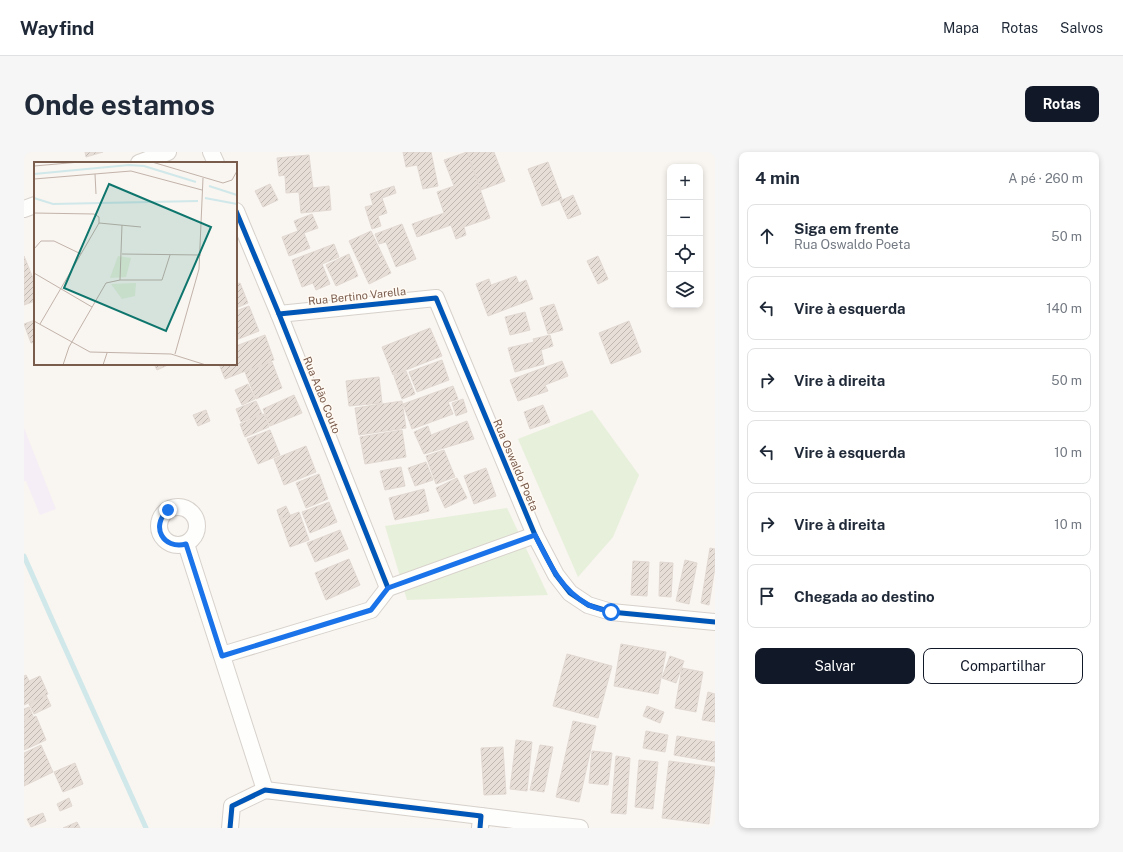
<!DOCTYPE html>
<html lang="pt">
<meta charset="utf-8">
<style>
:root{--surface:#fff;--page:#f6f6f7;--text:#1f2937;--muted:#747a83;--line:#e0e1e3;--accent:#111827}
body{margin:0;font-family:"Public Sans",sans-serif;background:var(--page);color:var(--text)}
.controls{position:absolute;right:12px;top:12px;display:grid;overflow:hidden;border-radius:8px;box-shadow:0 2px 6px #0003}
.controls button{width:36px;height:36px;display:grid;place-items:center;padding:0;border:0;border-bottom:1px solid var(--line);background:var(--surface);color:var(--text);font:20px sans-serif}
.stop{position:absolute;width:12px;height:12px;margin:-9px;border:3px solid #1a73e8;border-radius:50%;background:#fff}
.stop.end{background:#1a73e8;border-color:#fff;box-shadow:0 1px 4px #0008}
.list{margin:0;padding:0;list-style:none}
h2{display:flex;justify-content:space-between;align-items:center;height:52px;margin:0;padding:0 16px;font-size:17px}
h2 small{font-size:13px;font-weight:400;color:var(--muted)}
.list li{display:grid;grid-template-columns:26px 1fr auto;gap:12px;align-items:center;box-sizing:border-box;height:64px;margin:0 8px 8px;padding:0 8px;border:1px solid var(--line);border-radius:8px}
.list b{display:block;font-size:15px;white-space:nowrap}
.list p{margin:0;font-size:13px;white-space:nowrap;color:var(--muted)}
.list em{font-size:13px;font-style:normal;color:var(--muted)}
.actions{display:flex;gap:8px;padding:12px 16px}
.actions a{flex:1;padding:9px 0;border:1px solid var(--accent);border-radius:8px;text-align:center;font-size:14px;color:var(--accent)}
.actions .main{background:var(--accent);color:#fff}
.icon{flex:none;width:22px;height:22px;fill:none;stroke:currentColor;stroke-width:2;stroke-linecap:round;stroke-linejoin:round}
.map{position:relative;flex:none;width:691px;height:676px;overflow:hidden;border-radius:8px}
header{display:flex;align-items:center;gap:24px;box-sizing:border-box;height:56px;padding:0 20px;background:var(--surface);border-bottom:1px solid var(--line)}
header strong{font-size:19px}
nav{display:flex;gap:22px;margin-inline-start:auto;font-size:14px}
.intro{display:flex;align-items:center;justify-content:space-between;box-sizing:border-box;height:96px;padding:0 24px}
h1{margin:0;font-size:28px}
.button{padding:10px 18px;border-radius:8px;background:var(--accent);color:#fff;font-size:14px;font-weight:700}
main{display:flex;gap:24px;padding:0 24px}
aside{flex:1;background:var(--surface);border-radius:8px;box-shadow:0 2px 6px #0003}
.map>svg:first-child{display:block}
</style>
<header>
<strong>Wayfind</strong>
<nav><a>Mapa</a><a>Rotas</a><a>Salvos</a></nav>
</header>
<div class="intro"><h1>Onde estamos</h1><a class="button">Rotas</a></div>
<main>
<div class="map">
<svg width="691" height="676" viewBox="0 0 691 676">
<defs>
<pattern id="building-hatch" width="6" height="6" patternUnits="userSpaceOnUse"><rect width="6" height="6" fill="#e6ded7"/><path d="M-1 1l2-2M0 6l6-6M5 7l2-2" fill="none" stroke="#bfb7b1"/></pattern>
</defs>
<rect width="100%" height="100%" fill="#f9f5f0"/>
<polygon fill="#f6eef6" points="0,276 32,357 16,363 2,329 0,329"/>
<g fill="#e7f0db">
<polygon points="568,258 615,323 589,385 554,425 494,287"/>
<polygon points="483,356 524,443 383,448 361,374"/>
</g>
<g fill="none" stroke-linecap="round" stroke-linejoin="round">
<polyline stroke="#d0e8ea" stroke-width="5" points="0,404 27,465 122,676"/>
</g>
<g fill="url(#building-hatch)" stroke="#e2d8d2">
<polygon points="61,0 79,0 62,5"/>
<polygon points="379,0 407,0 414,34 399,37 393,13 382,15"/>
<polygon points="443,0 466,66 440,75 442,83 432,87 427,73 393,85 388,72 420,61 413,40 430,34 420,8"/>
<polygon points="443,0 470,0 481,29 457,38"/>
<polygon points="285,3 289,36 305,34 307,58 277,61 275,40 262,41 261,23 255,24 253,6"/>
<polygon points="524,10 538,47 518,54 504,17"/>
<polygon points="246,32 254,48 239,55 231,39"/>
<polygon points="370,34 372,41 358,46 363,61 354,64 357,74 348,77 341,55 349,53 346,42"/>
<polygon points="549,43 557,62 544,67 536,49"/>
<polygon points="288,62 294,76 280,81 286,96 265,104 258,85 274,79 270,69"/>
<polygon points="378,72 392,107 372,115 362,90 355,92 351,82"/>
<polygon points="347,79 367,121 345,132 325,89"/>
<polygon points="310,92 315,105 298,112 306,132 292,138 289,131 278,135 268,108"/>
<polygon points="325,102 334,124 312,134 302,113"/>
<polygon points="0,104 11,131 11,149 0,153"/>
<polygon points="574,104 584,127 574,132 563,109"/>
<polygon points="492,124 495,131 502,128 509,147 464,164 452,132 465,127 467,133"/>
<polygon points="216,131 224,151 212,156 212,132"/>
<polygon points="530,152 539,178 524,182 516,156"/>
<polygon points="225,154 235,179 212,188 212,159"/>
<polygon points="501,160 506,178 486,183 481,165"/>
<polygon points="11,168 11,190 7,191 0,172"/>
<polygon points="605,169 617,200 587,212 575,181"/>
<polygon points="406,176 418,204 369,223 358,195"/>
<polygon points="241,183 250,208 201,227 195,212 212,212 212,194"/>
<polygon points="526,183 529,194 517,198 520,212 491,220 484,196 510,190 509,187"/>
<polygon points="418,208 425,228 393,240 385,220"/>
<polygon points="538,209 544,224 521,233 524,239 494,249 486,228"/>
<polygon points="248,210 258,236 232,247 221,220"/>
<polygon points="130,212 146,212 133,218"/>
<polygon points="382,219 391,242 378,247 370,224"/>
<polygon points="355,225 358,251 325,254 322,229"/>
<polygon points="224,232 231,247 218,253 211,238"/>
<polygon points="429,234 434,247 424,250 429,262 388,277 379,252"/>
<polygon points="270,243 278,261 246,274 239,257"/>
<polygon points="439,247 443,260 432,264 428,251"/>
<polygon points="232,249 238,262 217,270 212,257"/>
<polygon points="378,249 382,276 335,283 331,256"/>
<polygon points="519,253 526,270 506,277 500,260"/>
<polygon points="182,258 186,269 174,274 169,263"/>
<polygon points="240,262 245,275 221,285 216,272"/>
<polygon points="443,269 450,287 400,302 390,280 404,274 407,283"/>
<polygon points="246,278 256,303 234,312 223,287"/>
<polygon points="378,278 382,305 341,312 336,285"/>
<polygon points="282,294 292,320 260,333 250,307"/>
<polygon points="420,298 431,325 412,332 402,304"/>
<polygon points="402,310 409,328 391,334 384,316"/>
<polygon points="377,315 381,334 361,338 356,319"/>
<polygon points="462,316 472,344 450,352 440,324"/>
<polygon points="295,322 304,347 282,356 272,331"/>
<polygon points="433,326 443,346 421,356 412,336"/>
<polygon points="400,337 405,359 371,368 365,346"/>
<polygon points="305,350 313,370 286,381 278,360"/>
<polygon points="262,354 266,363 256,367 253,358"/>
<polygon points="275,360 285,388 266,395 256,367"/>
<polygon points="316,378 324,397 291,410 283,391"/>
<polygon points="686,396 691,397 691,415 685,453 677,451"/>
<polygon points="325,407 336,433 302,448 291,421"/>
<polygon points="661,408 673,411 665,452 652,449"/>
<polygon points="609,409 625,410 623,444 607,443"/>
<polygon points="636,410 649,411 647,445 635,444"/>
<polygon points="597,492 642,500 634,542 590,534"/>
<polygon points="543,502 588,514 574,566 529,554"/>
<polygon points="646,504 660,509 652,531 638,526"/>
<polygon points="658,516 679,520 672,560 651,556"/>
<polygon points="2,523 5,529 16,524 24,542 0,553 0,524"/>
<polygon points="684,540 691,542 691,570 678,568"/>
<polygon points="22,543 27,554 10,562 5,552"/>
<polygon points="623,554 640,560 636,571 619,564"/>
<polygon points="5,555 9,564 0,568 0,557"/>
<polygon points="12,564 22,588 0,598 0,569"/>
<polygon points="549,569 572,574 555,650 532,645"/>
<polygon points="622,579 644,583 641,600 619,596"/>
<polygon points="653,584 691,590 691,610 650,603"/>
<polygon points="492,588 508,590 503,639 486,637"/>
<polygon points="17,593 29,620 0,634 0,601"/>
<polygon points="516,593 529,595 520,640 506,638"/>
<polygon points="479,595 482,642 460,643 457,596"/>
<polygon points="568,599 588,601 584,633 565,631"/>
<polygon points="592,604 606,606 602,662 587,661"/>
<polygon points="615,608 634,610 629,657 611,655"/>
<polygon points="645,609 691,615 685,672 638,666"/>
<polygon points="51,611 59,632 39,640 30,620"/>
<polygon points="45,646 48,654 36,659 33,652"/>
<polygon points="19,661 22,669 7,675 3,667"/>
<polygon points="53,670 56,676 39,676"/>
</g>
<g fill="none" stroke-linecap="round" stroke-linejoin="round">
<defs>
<g id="minor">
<polyline points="187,0 192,11"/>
<polyline points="115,11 144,0"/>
<polyline points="0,57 11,53"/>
<polyline points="212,59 255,162 364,436"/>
<polyline points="255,162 412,146 511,383 532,423 546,441 564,453 587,460 691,470"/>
<circle cx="154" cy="374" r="19"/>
<polyline points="162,392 241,638"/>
<polyline points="198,503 347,458 364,436 511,383"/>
<polyline points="457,664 556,676"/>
<polyline points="206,676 208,654 241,638 457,664 456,676"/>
</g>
</defs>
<use href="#minor" stroke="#d7d1cb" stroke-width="18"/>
<use href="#minor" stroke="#fefefd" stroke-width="16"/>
<defs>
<g id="cycleway">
<polyline points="212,59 255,162 364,436"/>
<polyline points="255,162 412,146 511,383 532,423 546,441 564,453 587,460 691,470"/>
<polyline points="206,676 208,654 241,638 457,664 456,676"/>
</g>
</defs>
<use href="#cycleway" stroke="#fffaf3" stroke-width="8"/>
<use href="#cycleway" stroke="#0057b8" stroke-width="5"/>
</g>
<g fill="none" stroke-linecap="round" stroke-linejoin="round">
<path stroke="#1a73e8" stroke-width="5" d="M144 358C126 374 139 398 162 392L198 504 347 458 364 436 511 383C524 409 536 437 563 452 569 456 579 458 587 460"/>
</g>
<g text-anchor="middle" stroke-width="3" stroke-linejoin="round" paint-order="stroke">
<g font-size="11" fill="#7a5c4d" stroke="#fffaf3">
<text transform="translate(333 144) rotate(-6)" y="4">Rua Bertino Varella</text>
<text transform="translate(298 243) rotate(68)" y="4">Rua Adão Couto</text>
<text transform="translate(492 313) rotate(67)" y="4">Rua Oswaldo Poeta</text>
</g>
</g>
<g transform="translate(10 10)">
<rect width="203" height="203" fill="#f9f5f0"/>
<path d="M84 94 97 96 92 115 76 116ZM102 121 101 134 88 137 77 122Z" fill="#e7f0db"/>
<path fill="none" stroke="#d0e8ea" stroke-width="2" d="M0 12 95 3 110 4 162 20M175 24 203 33M0 36 19 42 164 39M171 36 203 42"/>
<path fill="none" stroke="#c2b3aa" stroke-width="1" d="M118 0 189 21 198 18 203 9M0 4 46 0M61 12 62 32M0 17 97 9 168 28M0 51 60 52 65 55V61L47 92 20 79H7L0 87M65 61 107 65M88 92 167 93M0 111 58 145M86 118 88 63M0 159 56 190 137 192 172 203M6 162 47 92M141 192 165 107 169 16M29 203 35 185 72 121 86 118H128L136 93M69 203 73 191"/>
<path fill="#0f766e" fill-opacity="0.15" stroke="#0f766e" stroke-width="2" d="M75 22 177 65 132 169 30 126Z"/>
<rect width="203" height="203" fill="none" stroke="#7a5c4d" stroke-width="2"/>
</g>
</svg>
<div class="controls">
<button>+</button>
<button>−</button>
<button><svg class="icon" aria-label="locate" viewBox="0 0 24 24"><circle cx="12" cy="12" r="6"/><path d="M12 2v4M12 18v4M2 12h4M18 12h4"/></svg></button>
<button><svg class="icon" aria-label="layers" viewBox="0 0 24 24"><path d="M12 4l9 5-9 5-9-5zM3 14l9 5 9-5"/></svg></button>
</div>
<div class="stop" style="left:587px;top:460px"></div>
<div class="stop end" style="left:144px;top:358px"></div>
</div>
<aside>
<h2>4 min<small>A pé · 260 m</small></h2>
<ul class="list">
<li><svg class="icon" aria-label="ahead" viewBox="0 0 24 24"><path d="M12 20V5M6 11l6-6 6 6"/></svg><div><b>Siga em frente</b><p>Rua Oswaldo Poeta</p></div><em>50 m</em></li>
<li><svg class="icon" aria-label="left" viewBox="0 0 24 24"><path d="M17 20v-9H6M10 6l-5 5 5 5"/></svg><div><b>Vire à esquerda</b></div><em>140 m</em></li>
<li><svg class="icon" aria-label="right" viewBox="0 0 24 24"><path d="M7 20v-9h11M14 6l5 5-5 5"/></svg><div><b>Vire à direita</b></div><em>50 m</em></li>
<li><svg class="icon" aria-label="left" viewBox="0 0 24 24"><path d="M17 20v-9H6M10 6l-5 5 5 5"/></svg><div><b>Vire à esquerda</b></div><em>10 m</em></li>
<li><svg class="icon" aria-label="right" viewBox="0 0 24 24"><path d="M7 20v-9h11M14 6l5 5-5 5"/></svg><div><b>Vire à direita</b></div><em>10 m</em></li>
<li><svg class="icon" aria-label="arrive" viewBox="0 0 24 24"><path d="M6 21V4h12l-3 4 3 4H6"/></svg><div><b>Chegada ao destino</b></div></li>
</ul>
<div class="actions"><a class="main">Salvar</a><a>Compartilhar</a></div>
</aside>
</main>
